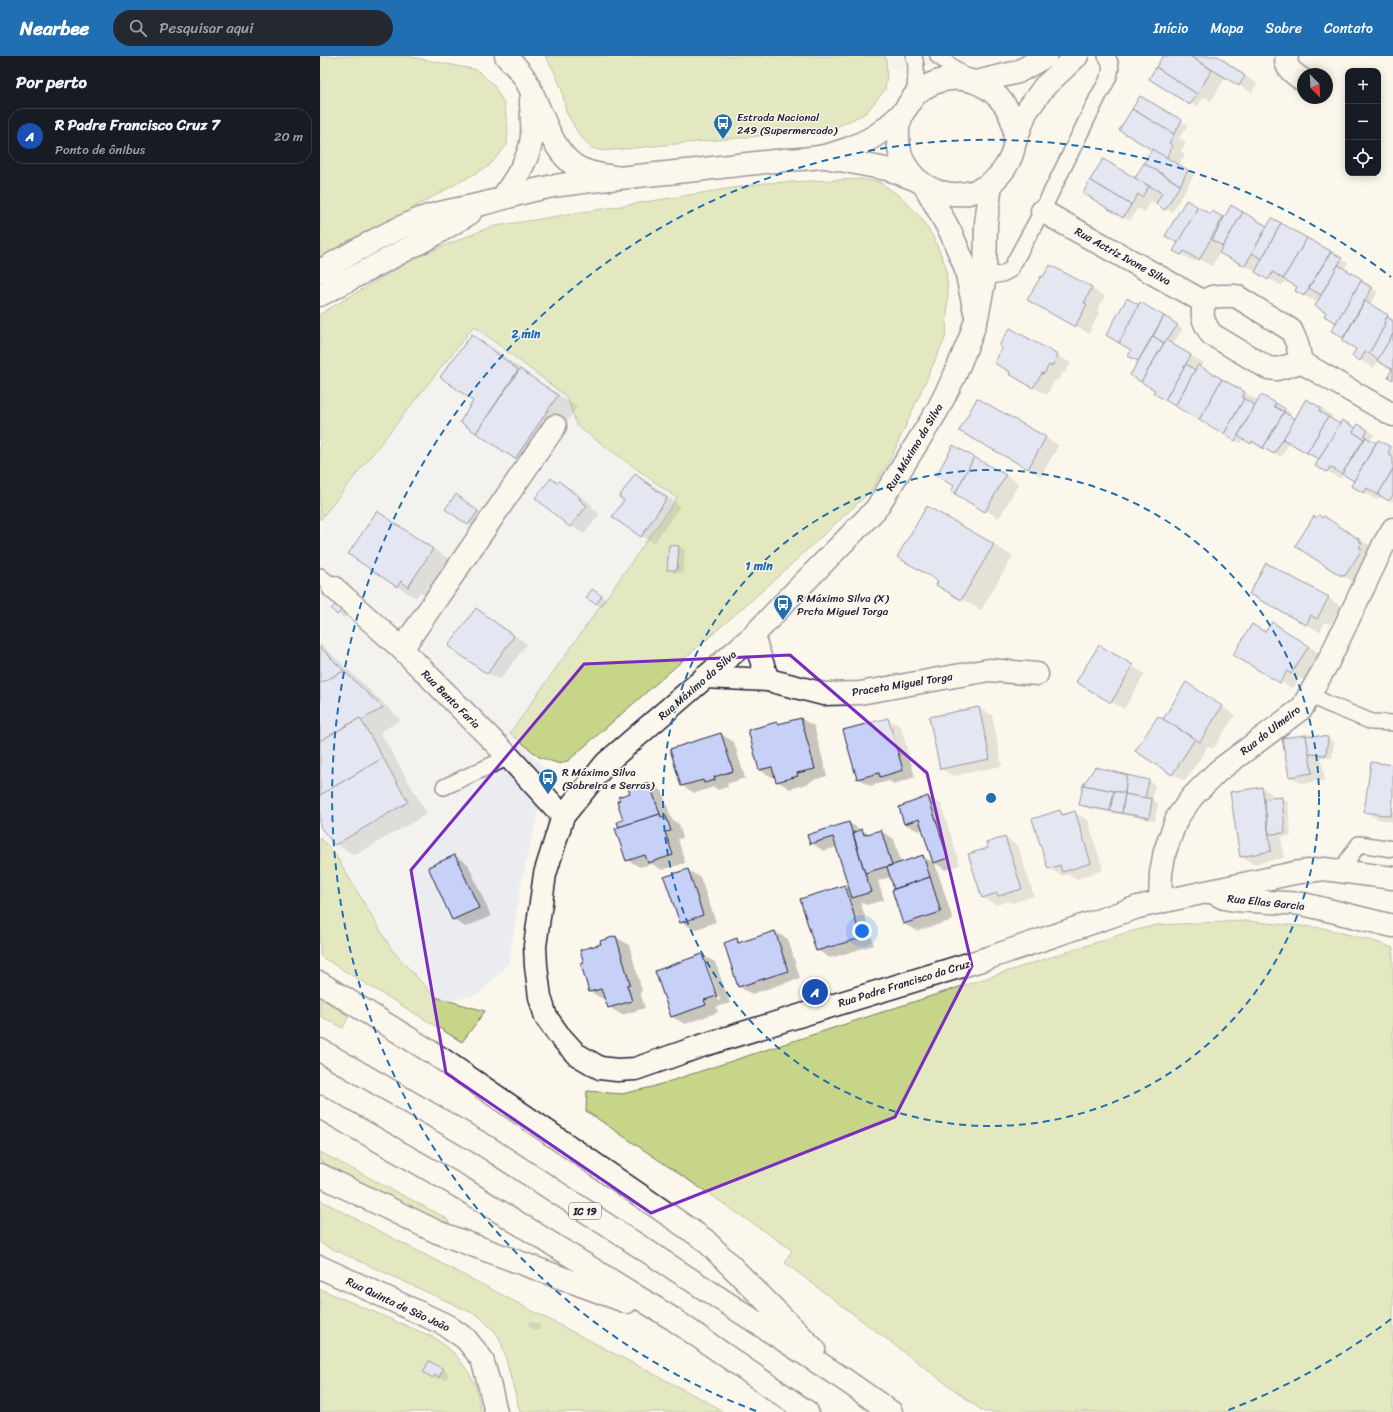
<!DOCTYPE html>
<html lang="pt">
<meta charset="utf-8">
<style>
:root{--surface:#171b24;--page:#242831;--text:#f1f3f6;--muted:#9ea1a6;--line:#363941;--accent:#1f6fb2}
body{margin:0;font-family:Sriracha,sans-serif;background:var(--page);color:var(--text)}
.controls{position:absolute;right:12px;top:12px;display:grid;overflow:hidden;border-radius:8px;box-shadow:0 2px 10px #0003}
.controls button{width:36px;height:36px;display:grid;place-items:center;padding:0;border:0;border-bottom:1px solid var(--line);background:var(--surface);color:var(--text);font:20px sans-serif}
.compass{position:absolute;left:977px;top:12px;width:36px;height:36px;border-radius:50%;background:var(--surface);box-shadow:0 2px 10px #0003;rotate:156deg}
.you{position:absolute;left:542px;top:875px;width:14px;height:14px;margin:-10px;border:3px solid #fff;border-radius:50%;background:#1a73e8;box-shadow:0 0 0 6px #1a73e833}
.badge{display:grid;place-items:center;width:26px;height:26px;border-radius:50%;background:var(--accent);color:#fff;font-size:13px;font-weight:700}
.pin{position:absolute;translate:-50% -50%;border:2px solid #fff;box-shadow:0 1px 4px #0006}
.list{margin:0;padding:0;list-style:none}
h2{display:flex;justify-content:space-between;align-items:center;height:52px;margin:0;padding:0 16px;font-size:17px}
h2 small{font-size:13px;font-weight:400;color:var(--muted)}
.list li{display:grid;grid-template-columns:26px 1fr auto;gap:12px;align-items:center;box-sizing:border-box;height:56px;margin:0 8px 8px;padding:0 8px;border:1px solid var(--line);border-radius:16px}
.list b{display:block;font-size:15px;white-space:nowrap}
.list p{margin:0;font-size:13px;white-space:nowrap;color:var(--muted)}
.list em{font-size:13px;font-style:normal;color:var(--muted)}
.icon{flex:none;width:22px;height:22px;fill:none;stroke:currentColor;stroke-width:2;stroke-linecap:round;stroke-linejoin:round}
.map{position:relative;flex:none;width:1073px;height:1356px;overflow:hidden}
header{display:flex;align-items:center;gap:24px;box-sizing:border-box;height:56px;padding:0 20px;background:var(--accent);color:#fff}
header strong{font-size:19px}
nav{display:flex;gap:22px;margin-inline-start:auto;font-size:14px}
.search{width:280px;height:36px;background:var(--page);display:flex;align-items:center;gap:10px;box-sizing:border-box;padding:0 14px;border-radius:22px;color:var(--muted);font-size:15px}
main{display:flex}
aside{flex:1;background:var(--surface)}
.map>svg:first-child{display:block}
</style>
<header>
<strong>Nearbee</strong>
<div class="search"><svg class="icon" aria-label="search" viewBox="0 0 24 24"><circle cx="10" cy="10" r="6"/><path d="M15 15l6 6"/></svg>Pesquisar aqui</div>
<nav><a>Início</a><a>Mapa</a><a>Sobre</a><a>Contato</a></nav>
</header>
<main>
<aside>
<h2>Por perto<small></small></h2>
<ul class="list">
<li><span class="badge" style="background:#1a4fb4">A</span><div><b>R Padre Francisco Cruz 7</b><p>Ponto de ônibus</p></div><em>20 m</em></li>
</ul>
</aside>
<div class="map">
<svg width="1073" height="1356" viewBox="0 0 1073 1356">
<rect width="100%" height="100%" fill="#fbf7ec"/>
<filter id="ink" filterUnits="userSpaceOnUse"><feTurbulence type="fractalNoise" baseFrequency=".025" numOctaves="2"/><feDisplacementMap in="SourceGraphic" scale="8" xChannelSelector="R" yChannelSelector="G"/><feConvolveMatrix kernelMatrix="1 2 1 2 8 2 1 2 1" color-interpolation-filters="sRGB"/></filter>
<g filter="url(#ink)">
<g fill="#ebecf0" fill-rule="evenodd">
<polygon points="565,0 686,0 682,2 574,14"/>
<path d="M154 270 248 341 257 370 362 445 190 677 228 716 201 828 189 907 159 938 130 945 115 941 72 894 16 800 0 781V464ZM13 502 139 627 75 565Z"/>
</g>
<g fill="#c7d589" stroke="#747c62">
<polygon points="0,0 87,0 157,14 173,28 184,47 188,73 187,89 169,110 0,203"/>
<polygon points="225,0 565,0 566,2 567,18 565,34 546,57 512,73 283,95 271,92 258,77 246,56 242,34 234,15"/>
<polygon points="540,123 559,126 580,140 601,162 615,184 626,211 628,237 626,280 571,402 551,435 451,527 249,704 240,708 219,701 190,677 357,442 257,370 247,341 154,270 0,464 0,258 97,201 170,171 444,127"/>
<polygon points="0,781 16,800 72,894 115,941 165,955 142,986 0,900"/>
<polygon points="925,865 1003,872 1053,885 1073,892 1073,1356 664,1356 465,1207 472,1194 266,1055 267,1035 302,1038 332,1031 805,877 836,869"/>
<polygon points="0,942 29,960 23,972 0,960"/>
<polygon points="0,1096 126,1162 133,1172 0,1105"/>
<polygon points="0,1144 395,1350 403,1356 200,1356 182,1289 177,1278 159,1260 0,1187"/>
<polygon points="0,1233 115,1282 134,1297 148,1315 156,1331 161,1356 0,1356"/>
</g>
<g fill="#0003" fill-rule="evenodd">
<polygon points="845,0 899,0 937,28 932,37 906,21 891,45 884,41 877,51 831,22"/>
<polygon points="820,42 868,69 859,82 866,86 861,95 865,98 858,110 874,119 852,156 831,145 825,156 818,152 810,165 764,137 816,123 833,93"/>
<polygon points="912,150 948,172 1010,196 1028,207 1024,214 1054,231 1053,233 1058,236 1050,249 1073,263 1073,313 1041,293 1040,295 1058,305 1054,312 1033,300 1037,293 1025,282 1012,275 1017,267 998,247 976,235 978,231 966,223 962,230 900,196 892,210 878,202 875,206 855,195 892,156 905,163"/>
<polygon points="731,211 785,240 777,255 779,256 769,278 709,243"/>
<polygon points="821,248 863,273 852,289 884,307 881,312 939,345 942,340 968,355 971,357 970,360 975,364 1000,351 1013,360 1011,363 1020,369 1036,373 1039,369 1054,378 1050,384 1056,388 1058,385 1073,394 1073,446 1060,439 1057,444 1032,430 1035,425 1023,418 1020,423 997,409 1000,403 970,386 961,401 945,392 944,394 924,382 921,387 834,336 836,334 821,325 819,305 809,299 812,294 819,250"/>
<polygon points="690,273 751,307 745,317 743,316 737,325 735,324 727,339 690,318 691,316 683,292"/>
<polygon points="153,280 172,291 207,318 257,351 214,414 195,402 141,365 155,345"/>
<polygon points="640,374 726,382 739,389 721,420"/>
<polygon points="633,390 699,427 679,462 632,436 635,430"/>
<polygon points="315,419 328,426 360,450 334,487 321,480 305,444"/>
<polygon points="232,423 252,433 273,450 272,452 280,458 264,478 251,470 216,442"/>
<polygon points="142,443 164,459 155,472 149,468"/>
<polygon points="607,451 693,500 661,554 617,529 620,525"/>
<polygon points="58,457 77,468 132,505 108,541 100,536 96,542 77,530"/>
<polygon points="1017,468 1053,492 1034,526 1021,519"/>
<polygon points="359,491 365,494 363,517 354,517 348,513"/>
<polygon points="279,538 287,544 282,551 276,548"/>
<polygon points="1008,542 1021,550 1010,569 1005,566 1000,576 944,545"/>
<polygon points="20,545 32,554 24,562 18,558"/>
<polygon points="156,553 169,561 207,588 180,624 167,617"/>
<polygon points="952,567 1001,598 985,625 980,622 973,633 915,599 946,577"/>
<polygon points="0,587 81,664 60,676 107,758 35,799 16,788 0,769"/>
<polygon points="792,598 825,618 804,653 758,626"/>
<polygon points="866,628 915,659 893,693 888,690 865,725 852,718 843,664"/>
<polygon points="659,652 672,659 682,710 633,720 620,712"/>
<polygon points="481,663 494,670 507,720 490,725 490,727 470,733 457,725 456,720 452,721 439,714 457,667 460,669"/>
<polygon points="568,663 581,671 595,721 574,728 569,725 550,730 537,722"/>
<polygon points="401,678 414,686 425,722 407,728 408,731 398,734 394,731 375,737 362,730"/>
<polygon points="1008,682 1014,686 1012,702 1001,701 1005,724 983,728 969,720 963,683"/>
<polygon points="1073,710 1073,766 1058,763 1045,756"/>
<polygon points="776,712 829,725 835,729 832,744 838,747 835,765 766,752 760,748 764,728"/>
<polygon points="329,727 342,735 352,764 359,768 363,782 358,783 365,807 342,814 332,808 320,811 307,804 300,772 305,765 311,738"/>
<polygon points="942,732 955,740 955,743 961,742 968,746 971,780 961,781 964,802 933,808 920,800"/>
<polygon points="608,741 621,748 640,809 626,814 615,807 633,864 597,875 584,868 573,834 576,833 572,820 558,825 564,844 546,849 540,845 554,889 510,902 497,894 525,830 530,833 517,791 504,795 491,787 529,767 549,778 561,775 574,783 581,807 602,800 614,807 603,773 598,775 585,768 580,751"/>
<polygon points="740,755 746,759 755,757 768,764 783,814 756,823 748,818 742,820 729,812"/>
<polygon points="685,782 698,790 714,840 692,847 689,845 676,849 663,842 669,792"/>
<polygon points="135,800 148,808 171,860 146,871 133,864"/>
<polygon points="367,814 380,821 396,866 374,874 361,866"/>
<polygon points="455,876 468,883 480,922 432,938 419,931 417,884 422,887"/>
<polygon points="296,881 309,889 322,935 320,936 325,952 302,959 289,951 285,943 283,943 270,936 282,889"/>
<path d="M382 899 395 906 410 947 396 951 398 956 365 968 352 961ZM385 908H387L400 944 398 945Z"/>
<polygon points="209,1265 214,1266 220,1269 220,1274 215,1274 209,1270"/>
<polygon points="109,1306 129,1318 126,1324 121,1322 119,1324 104,1316"/>
</g>
<g fill="#c7d1f8" stroke="#22223b">
<polygon points="843,0 870,0 892,14 877,38 836,11"/>
<polygon points="870,0 898,0 925,20 919,30"/>
<polygon points="836,11 877,38 870,49 829,23"/>
<polygon points="820,40 862,64 854,78 812,53"/>
<polygon points="812,53 854,78 849,87 853,90 846,102 799,74"/>
<polygon points="832,93 868,114 860,129 824,107"/>
<polygon points="783,103 829,130 822,141 818,138 811,149 770,124"/>
<polygon points="824,107 860,129 845,154 836,148 842,137 815,122"/>
<polygon points="770,124 811,149 803,162 763,137"/>
<polygon points="866,144 878,151 858,187 845,180"/>
<polygon points="911,149 923,156 903,190 892,184"/>
<polygon points="878,151 890,158 892,155 903,161 879,204 864,195 861,199 853,195"/>
<polygon points="923,156 947,170 925,210 899,197"/>
<polygon points="952,162 961,167 942,203 932,197"/>
<polygon points="961,167 987,182 963,223 953,216 948,224 935,216"/>
<polygon points="987,182 1011,195 984,240 975,235 977,231 963,223"/>
<polygon points="1011,196 1022,202 1001,239 989,232"/>
<polygon points="730,209 772,231 764,247 767,248 755,271 707,244 721,220 723,221"/>
<polygon points="1018,209 1042,223 1016,267 1004,260 1006,257 995,250"/>
<polygon points="1041,225 1052,232 1023,282 1011,275"/>
<polygon points="807,242 819,249 799,287 786,279"/>
<polygon points="1045,245 1068,259 1064,267 1065,269 1049,298 1045,296 1040,305 1032,300 1036,293 1022,285"/>
<polygon points="820,246 844,260 818,305 808,300 811,294 799,287"/>
<polygon points="844,260 858,269 844,287 833,280"/>
<polygon points="1067,261 1073,265 1073,278 1058,304 1049,298 1065,269 1064,267"/>
<polygon points="690,272 738,299 732,310 729,309 724,318 722,317 713,332 689,318 690,316 674,307 682,292 679,290"/>
<polygon points="152,278 198,314 156,377 140,366 153,345 120,321"/>
<polygon points="1073,278 1073,324 1068,321 1072,313 1057,305"/>
<polygon points="833,280 844,287 821,326 810,319"/>
<polygon points="846,284 871,299 845,344 833,337 835,334 821,326"/>
<polygon points="866,308 875,314 855,350 845,344"/>
<polygon points="878,309 902,323 879,364 855,350"/>
<polygon points="200,313 238,339 195,403 156,377"/>
<polygon points="902,323 925,336 922,342 924,343 904,378 879,364"/>
<polygon points="941,339 956,347 954,350 964,356 943,392 932,385 931,388 918,380"/>
<polygon points="657,342 726,381 708,413 639,375"/>
<polygon points="924,343 935,349 915,385 904,378"/>
<polygon points="986,343 1001,352 999,355 1008,361 987,397 963,383"/>
<polygon points="956,347 965,353 964,356 954,350"/>
<polygon points="964,356 975,363 954,398 943,392"/>
<polygon points="1008,361 1020,368 999,403 987,397"/>
<polygon points="1022,364 1036,372 1033,376 1044,383 1022,418 1010,411 1007,416 995,410"/>
<polygon points="1038,368 1048,374 1044,380 1046,381 1044,383 1033,376"/>
<polygon points="1046,381 1056,387 1034,425 1022,418"/>
<polygon points="1058,384 1071,391 1068,397 1073,400 1073,413 1058,439 1047,432 1044,437 1031,430"/>
<polygon points="633,389 654,401 635,438 631,436 634,430 616,420"/>
<polygon points="654,401 686,419 665,456 635,438"/>
<polygon points="1073,413 1073,439 1069,445 1058,439"/>
<polygon points="315,418 347,442 321,481 292,461 304,444 299,441"/>
<polygon points="231,422 237,427 239,425 260,442 259,443 267,450 250,471 215,442"/>
<polygon points="136,438 158,455 148,469 125,453"/>
<polygon points="607,450 674,488 641,544 616,529 618,525 577,501"/>
<polygon points="57,455 113,493 88,531 81,525 77,531 28,498"/>
<polygon points="999,459 1002,462 1004,460 1040,484 1039,485 1042,487 1039,491 1042,493 1025,520 1022,518 1021,520 975,490 994,460 996,462"/>
<polygon points="349,489 359,490 357,514 347,514"/>
<polygon points="946,507 1009,541 997,563 991,559 986,569 929,538"/>
<polygon points="272,533 282,540 276,548 266,542"/>
<polygon points="20,544 26,550 17,559 11,553"/>
<polygon points="156,552 194,580 167,618 128,590"/>
<polygon points="952,566 989,590 971,618 967,615 960,627 913,599 932,568 945,576"/>
<polygon points="779,589 813,609 791,647 756,626"/>
<polygon points="0,591 24,615 0,627"/>
<polygon points="24,615 63,652 41,664 40,662 0,685 0,627"/>
<polygon points="866,626 902,650 880,686 843,663"/>
<polygon points="659,651 670,703 620,713 609,661"/>
<polygon points="838,660 875,683 852,719 815,695"/>
<polygon points="40,662 63,702 0,739 0,685"/>
<polygon points="481,662 495,713 477,717 478,720 456,726 452,711 439,714 428,674 457,666 458,668"/>
<polygon points="568,662 583,714 560,721 559,717 537,723 523,674"/>
<polygon points="401,677 413,715 394,721 395,724 384,727 383,724 361,730 350,693"/>
<polygon points="986,679 992,717 969,721 962,682"/>
<polygon points="986,679 1008,681 1006,699 989,698"/>
<polygon points="63,702 88,746 15,789 0,771 0,739"/>
<polygon points="1051,706 1073,709 1073,745 1071,760 1044,756"/>
<polygon points="775,711 807,719 805,737 763,729"/>
<polygon points="807,719 829,724 825,742 805,738"/>
<polygon points="329,726 340,758 299,771 297,766 303,764 297,745 300,744 298,741 310,737 308,733"/>
<polygon points="763,729 794,735 790,755 759,749"/>
<polygon points="942,731 951,795 920,801 910,736"/>
<polygon points="794,735 805,737 802,757 790,755"/>
<polygon points="805,738 832,743 829,762 802,757"/>
<polygon points="608,740 628,802 613,807 599,763 584,768 579,751"/>
<polygon points="962,741 965,777 949,778 944,743"/>
<polygon points="740,754 742,759 755,755 771,807 742,816 740,809 728,813 712,763"/>
<polygon points="340,758 341,761 346,760 351,775 345,776 353,799 328,807 325,799 306,805 295,772"/>
<polygon points="529,766 551,836 532,842 513,781 490,788 487,779"/>
<polygon points="542,773 544,779 561,774 572,809 545,817 533,777"/>
<polygon points="685,781 702,833 678,840 677,837 662,842 648,798 668,792 666,787"/>
<polygon points="135,799 159,852 132,864 108,811"/>
<polygon points="603,799 610,821 574,833 567,811"/>
<polygon points="368,813 383,859 360,867 344,821"/>
<polygon points="610,821 621,856 583,868 572,834"/>
<polygon points="525,829 541,882 496,895 480,843"/>
<polygon points="455,875 468,915 418,931 404,887 417,882 418,887"/>
<polygon points="296,880 310,928 307,929 312,945 288,952 281,933 269,936 261,908 264,907 260,894 281,888 280,885"/>
<polygon points="382,898 397,940 384,944 386,949 351,961 335,915"/>
<polygon points="109,1305 123,1313 119,1321 115,1319 113,1322 103,1316"/>
</g>
<g fill="none" stroke-linecap="round" stroke-linejoin="round">
<defs>
<g id="service">
<polyline points="594,0 596,10 595,40"/>
<polyline points="618,0 648,23"/>
<path d="M665 221 682 218 690 214 722 155 779 39C786 27 797 12 786 0"/>
<polyline points="0,520 13,531"/>
<polyline points="989,638 1008,648 1052,666 1073,667"/>
<polyline points="124,731 189,701"/>
<polyline points="1020,815 1039,788 1073,793"/>
</g>
<g id="minor">
<path d="M186 0C192 7 199 13 204 21 220 47 229 92 254 109 266 117 281 119 295 121"/>
<path d="M967 0C963 11 975 19 983 24"/>
<path d="M183 141C195 123 211 101 212 79 213 68 211 56 211 44"/>
<polyline points="722,155 884,246"/>
<path d="M902 240H916L971 274 977 287 981 306 957 313 948 312 891 278C883 265 881 261 884 246L892 241Z"/>
<polyline points="981,306 1073,359"/>
<polyline points="13,531 82,593 189,701 243,760"/>
<polyline points="433,580 448,624"/>
<polyline points="82,593 235,370"/>
<polyline points="385,621 448,624 504,638 540,637 669,614 717,618"/>
<polyline points="840,846 841,817 845,795 857,762 872,741 898,715 982,652 1008,606 1064,488 1073,473"/>
<polyline points="0,1211 126,1269 146,1283 162,1303 170,1331 176,1356"/>
</g>
<g id="tertiary">
<polyline points="656,26 698,16 726,0"/>
<polyline points="695,86 706,56 724,31 757,0"/>
<polyline points="505,101 571,114 597,124"/>
<polyline points="671,128 666,167 665,221 657,261 650,282 635,319 617,355 556,453 461,550 433,580 286,707 243,760 225,818 215,890 216,910 220,941 226,961 238,978 256,998 280,1012 297,1014 315,1013 384,989 668,902 818,851 840,846 974,817 1004,813 1073,822"/>
<polyline points="605,130 631,177 645,210 655,256"/>
<path d="M0 215C32 197 65 177 100 163 117 156 144 152 162 148 186 142 210 134 234 130 281 123 329 119 376 114 406 110 435 107 464 104 477 103 491 103 504 100 522 96 548 86 562 75 569 69 578 62 584 55 588 50 591 44 595 39 604 30 618 24 630 23 674 19 709 65 689 105 659 163 574 140 578 75 578 69 581 62 583 56"/>
<polyline points="0,239 112,180 150,157"/>
<polyline points="892,836 904,842 915,844 983,848 1073,870"/>
</g>
<g id="trunk">
<polyline points="0,927 119,1001 385,1184 494,1293"/>
<polyline points="0,994 167,1091 525,1324 571,1356"/>
<polyline points="0,1051 140,1131 353,1263 487,1356"/>
<polyline points="0,1119 117,1176 307,1246"/>
</g>
</defs>
<use href="#service" stroke="#22223b" stroke-width="18"/>
<use href="#minor" stroke="#22223b" stroke-width="25"/>
<use href="#tertiary" stroke="#22223b" stroke-width="25"/>
<use href="#trunk" stroke="#22223b" stroke-width="25"/>
<use href="#service" stroke="#fbf7ec" stroke-width="15"/>
<use href="#minor" stroke="#fbf7ec" stroke-width="22"/>
<use href="#tertiary" stroke="#fbf7ec" stroke-width="22"/>
<use href="#trunk" stroke="#fbf7ec" stroke-width="22"/>
</g>
</g>
<path d="M0 0H1073V1356H0ZM470 599 607 717 652 910 575 1061 331 1157 126 1017 91 814 264 608Z" fill="#fbf7ec" fill-opacity=".55" fill-rule="evenodd"/>
<path fill="none" stroke="#7b2cbf" stroke-width="3" stroke-linejoin="round" d="M470 599 607 717 652 910 575 1061 331 1157 126 1017 91 814 264 608Z"/>
<g fill="none" stroke="#1f6fb2" stroke-width="2" stroke-dasharray="7 5">
<circle cx="671" cy="742" r="328"/>
<path d="M1071 1263A657 657 0 0 1 906 1355M436 1355A657 657 0 1 1 1071 221"/>
</g>
<defs>
<symbol id="bus-pin" viewBox="-11 -11 22 30"><path d="M0 17L-7.5 6A9.5 9.5 0 1 1 7.5 6Z" fill="#1f6fb2" stroke="#fbf7ec"/><path d="M-5-6H5V4H4V6H2V4H-2V6H-4V4H-5ZM-3.5-4V0h7V-4ZM-3.5 1.2v1.5H-2V1.2ZM2 1.2v1.5H3.5V1.2Z" fill="#fff"/></symbol>
</defs>
<g fill-rule="evenodd">
<use href="#bus-pin" x="392" y="56" width="22" height="30"/>
<use href="#bus-pin" x="452" y="537" width="22" height="30"/>
<use href="#bus-pin" x="217" y="711" width="22" height="30"/>
</g>
<g text-anchor="middle" stroke-width="3" stroke-linejoin="round" paint-order="stroke">
<rect fill="#fbf7ec" stroke="#636270" stroke-width="1" x="249" y="1147" width="32" height="16" rx="3"/>
<g font-size="10" font-weight="bold" fill="#22223b">
<text x="265" y="1159">IC 19</text>
</g>
<g font-size="11" fill="#22223b" stroke="#fbf7ec" text-anchor="start">
<text x="417" y="65">Estrada Nacional<tspan x="417" dy="13">249 (Supermercado)</tspan></text>
<text x="477" y="546">R Máximo Silva (X)<tspan x="477" dy="13">Prcta Miguel Torga</tspan></text>
<text x="242" y="720">R Máximo Silva<tspan x="242" dy="13">(Sobreira e Serras)</tspan></text>
</g>
<g font-size="11" fill="#22223b" stroke="#fbf7ec">
<text transform="translate(803 200) rotate(29)" y="4">Rua Actriz Ivone Silva</text>
<text transform="translate(594 391) rotate(-59)" y="4">Rua Máximo da Silva</text>
<text transform="translate(582 628) rotate(-9)" y="4">Praceta Miguel Torga</text>
<text transform="translate(377 629) rotate(-41)" y="4">Rua Máximo da Silva</text>
<text transform="translate(131 643) rotate(45)" y="4">Rua Bento Faria</text>
<text transform="translate(950 674) rotate(-38)" y="4">Rua do Ulmeiro</text>
<text transform="translate(946 846) rotate(6)" y="4">Rua Elias Garcia</text>
<text transform="translate(584 927) rotate(-17)" y="4">Rua Padre Francisco da Cruz</text>
<text transform="translate(78 1248) rotate(25)" y="4">Rua Quinta de São João</text>
</g>
</g>
<circle cx="671" cy="742" r="6" fill="#1f6fb2" stroke="#fbf7ec" stroke-width="2"/>
<g font-size="12" text-anchor="middle" font-weight="bold" fill="#1f6fb2" stroke="#fbf7ec" stroke-width="3" stroke-linejoin="round" paint-order="stroke">
<text x="206" y="282">2 min</text>
<text x="439" y="514">1 min</text>
</g>
</svg>
<div class="controls">
<button>+</button>
<button>−</button>
<button><svg class="icon" aria-label="locate" viewBox="0 0 24 24"><circle cx="12" cy="12" r="6"/><path d="M12 2v4M12 18v4M2 12h4M18 12h4"/></svg></button>
</div>
<svg class="compass" viewBox="-18 -18 36 36"><path d="M0-13l5 13h-10z" fill="#e53935"/><path d="M0 13l5-13h-10z" fill="#9ea1a6"/></svg>
<div class="you"></div>
<div class="pin badge" style="left:495px;top:936px;background:#1a4fb4">A</div>
</div>
</main>
